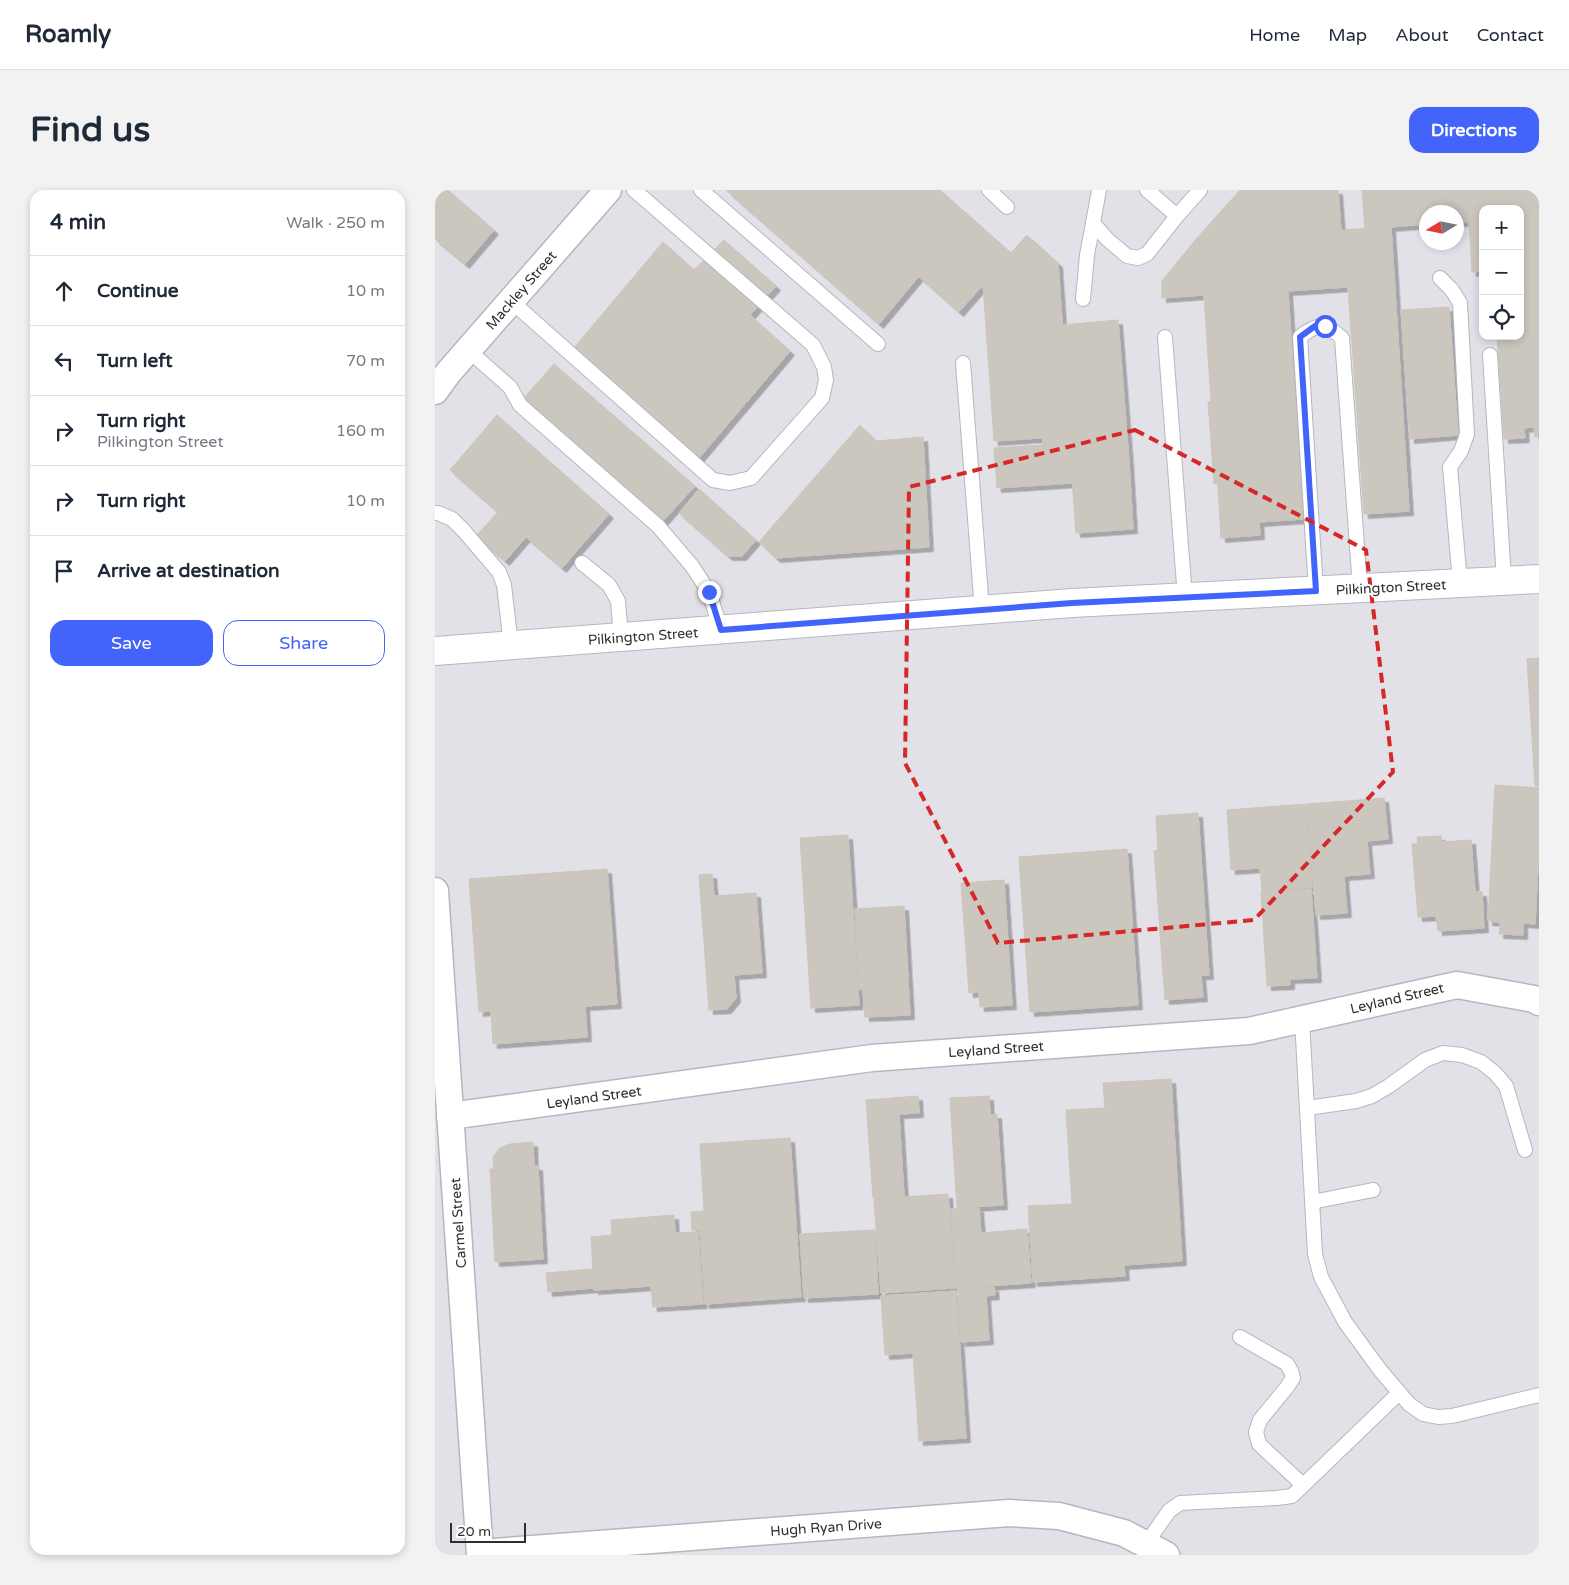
<!DOCTYPE html>
<meta charset="utf-8">
<style>
:root{--surface:#fff;--page:#f2f2f3;--text:#1f2937;--muted:#747a83;--line:#e0e1e3;--accent:#4264fb}
body{margin:0;font-family:"Varela Round",sans-serif;background:var(--page);color:var(--text)}
.controls{position:absolute;right:15px;top:15px;display:grid;overflow:hidden;border-radius:10px;box-shadow:0 2px 8px #0003}
.controls button{width:45px;height:45px;display:grid;place-items:center;padding:0;border:0;border-bottom:1px solid var(--line);background:var(--surface);color:var(--text);font:25px sans-serif}
.compass{position:absolute;left:984px;top:15px;width:45px;height:45px;border-radius:50%;background:var(--surface);box-shadow:0 2px 8px #0003;rotate:260deg}
.scale{position:absolute;left:15px;bottom:12px;width:76px;box-sizing:border-box;padding-left:5px;border:2px solid #2e2e2e;border-top:0;font-size:14px;line-height:18px;white-space:nowrap;color:#2e2e2e;-webkit-text-stroke:4px #fff;paint-order:stroke}
.stop{position:absolute;width:15px;height:15px;margin:-11px;border:4px solid #4264fb;border-radius:50%;background:#fff}
.stop.end{background:#4264fb;border-color:#fff;box-shadow:0 1px 5px #0008}
.list{margin:0;padding:0;list-style:none}
h2{display:flex;justify-content:space-between;align-items:center;height:65px;margin:0;padding:0 20px;font-size:21px}
h2 small{font-size:16px;font-weight:400;color:var(--muted)}
.list li{display:grid;grid-template-columns:32px 1fr auto;gap:15px;align-items:center;box-sizing:border-box;height:70px;padding:0 20px;border-top:1px solid var(--line)}
.list b{display:block;font-size:19px;white-space:nowrap}
.list p{margin:0;font-size:16px;white-space:nowrap;color:var(--muted)}
.list em{font-size:16px;font-style:normal;color:var(--muted)}
.actions{display:flex;gap:10px;padding:15px 20px}
.actions a{flex:1;padding:11px 0;border:1px solid var(--accent);border-radius:15px;text-align:center;font-size:18px;color:var(--accent)}
.actions .main{background:var(--accent);color:#fff}
.icon{flex:none;width:28px;height:28px;fill:none;stroke:currentColor;stroke-width:2;stroke-linecap:round;stroke-linejoin:round}
.map{position:relative;flex:none;width:1104px;height:1365px;overflow:hidden;border-radius:15px}
header{display:flex;align-items:center;gap:30px;box-sizing:border-box;height:70px;padding:0 25px;background:var(--surface);border-bottom:1px solid var(--line)}
header strong{font-size:24px}
nav{display:flex;gap:28px;margin-inline-start:auto;font-size:18px}
.intro{display:flex;align-items:center;justify-content:space-between;box-sizing:border-box;height:120px;padding:0 30px}
h1{margin:0;font-size:35px}
.button{padding:12px 22px;border-radius:15px;background:var(--accent);color:#fff;font-size:18px;font-weight:700}
main{display:flex;gap:30px;padding:0 30px}
aside{flex:1;background:var(--surface);border-radius:15px;box-shadow:0 2px 8px #0003}
.map>svg:first-child{display:block}
</style>
<header>
<strong>Roamly</strong>
<nav><a>Home</a><a>Map</a><a>About</a><a>Contact</a></nav>
</header>
<div class="intro"><h1>Find us</h1><a class="button">Directions</a></div>
<main>
<aside>
<h2>4 min<small>Walk · 250 m</small></h2>
<ul class="list">
<li><svg class="icon" aria-label="ahead" viewBox="0 0 24 24"><path d="M12 20V5M6 11l6-6 6 6"/></svg><div><b>Continue</b></div><em>10 m</em></li>
<li><svg class="icon" aria-label="left" viewBox="0 0 24 24"><path d="M17 20v-9H6M10 6l-5 5 5 5"/></svg><div><b>Turn left</b></div><em>70 m</em></li>
<li><svg class="icon" aria-label="right" viewBox="0 0 24 24"><path d="M7 20v-9h11M14 6l5 5-5 5"/></svg><div><b>Turn right</b><p>Pilkington Street</p></div><em>160 m</em></li>
<li><svg class="icon" aria-label="right" viewBox="0 0 24 24"><path d="M7 20v-9h11M14 6l5 5-5 5"/></svg><div><b>Turn right</b></div><em>10 m</em></li>
<li><svg class="icon" aria-label="arrive" viewBox="0 0 24 24"><path d="M6 21V4h12l-3 4 3 4H6"/></svg><div><b>Arrive at destination</b></div></li>
</ul>
<div class="actions"><a class="main">Save</a><a>Share</a></div>
</aside>
<div class="map">
<svg width="1104" height="1365" viewBox="0 0 1104 1365">
<defs>
<filter id="shadow"><feDropShadow dx="4.5" dy="4.5" stdDeviation="0" flood-color="#0004"/></filter>
</defs>
<rect width="100%" height="100%" fill="#efe9e1"/>
<path fill="#e3e1e8" fill-rule="evenodd" d="M0 0H1104V1365H0ZM1048 19H1085V146H1048ZM992 22H1022V52H992Z"/>
<g fill="#cbc7bf" stroke="#cbc5ba" filter="url(#shadow)">
<polygon points="0,0 13,0 59,40 30,74 0,49"/>
<polygon points="291,0 386,0 484,86 444,134"/>
<polygon points="386,0 505,0 576,63 524,122"/>
<polygon points="805,0 903,0 906,41 761,49"/>
<polygon points="927,0 1104,0 1104,27 1085,28 1085,19 1048,19 1048,31 1022,32 1022,22 992,22 992,34 930,39"/>
<polygon points="1104,27 1104,246 1100,247 1099,237 1089,238 1090,248 1069,249 1062,146 1085,146 1085,28"/>
<polygon points="1048,31 1048,81 1037,82 1034,32"/>
<polygon points="956,37 974,321 929,324 913,97 853,101 868,329 824,332 805,46"/>
<polygon points="592,45 623,73 635,246 559,251 548,94"/>
<polygon points="805,46 816,210 776,212 769,105 727,108 727,91 761,49"/>
<polygon points="289,50 341,96 315,125 355,161 264,268 139,158 228,52 259,80"/>
<polygon points="1014,117 1023,245 975,249 966,120"/>
<polygon points="683,130 694,271 636,274 627,135"/>
<polygon points="119,174 260,296 228,331 88,209"/>
<polygon points="816,210 825,345 786,348 783,294 779,294 773,212"/>
<polygon points="62,225 174,324 127,378 91,347 70,371 41,346 63,322 15,280"/>
<polygon points="425,235 441,251 488,247 494,357 341,368 324,352"/>
<polygon points="635,246 638,293 562,298 559,258 608,255 608,248"/>
<polygon points="694,271 698,339 641,343 636,274"/>
<polygon points="264,299 321,350 307,366 293,366 244,323"/>
<polygon points="1104,468 1104,596 1100,596 1092,469"/>
<polygon points="1060,595 1104,598 1104,656 1100,734 1088,733 1088,745 1064,744 1065,732 1053,731"/>
<polygon points="949,608 953,649 932,651 935,684 909,686 912,723 881,725 872,614"/>
<polygon points="871,614 877,697 827,701 825,678 796,680 792,620"/>
<polygon points="763,623 774,785 766,785 768,807 730,810 719,661 723,660 721,626"/>
<polygon points="413,645 424,815 376,818 365,648"/>
<polygon points="1006,646 1006,652 1036,650 1040,702 1047,702 1049,738 1003,741 1001,726 983,727 977,654 983,654 982,647"/>
<polygon points="692,659 703,815 595,822 584,667"/>
<polygon points="172,679 182,814 150,816 152,847 58,854 56,821 44,822 34,689"/>
<polygon points="277,684 279,706 321,703 327,783 299,785 301,808 292,819 274,820 264,685"/>
<polygon points="569,690 577,815 545,817 544,802 534,803 526,693"/>
<polygon points="876,699 882,788 855,789 855,795 832,796 826,702"/>
<polygon points="469,716 475,825 430,827 428,799 424,799 420,719"/>
<polygon points="736,889 747,1071 689,1075 690,1086 598,1092 593,1016 637,1014 631,920 670,918 668,893"/>
<polygon points="483,906 484,923 464,924 469,1006 438,1008 431,910"/>
<polygon points="554,906 555,925 562,924 568,1015 522,1018 515,908"/>
<polygon points="355,948 366,1107 270,1114 265,1040 257,1041 256,1022 269,1021 265,954"/>
<polygon points="98,952 99,976 103,976 108,1069 60,1072 55,979 59,979 58,967 65,958 75,954"/>
<polygon points="513,1004 520,1098 446,1103 439,1009"/>
<polygon points="544,1018 546,1043 592,1039 596,1093 521,1098 516,1019"/>
<polygon points="239,1025 240,1043 263,1042 268,1114 218,1117 216,1096 159,1100 156,1047 177,1045 176,1030"/>
<polygon points="440,1040 443,1104 369,1108 365,1044"/>
<polygon points="157,1079 158,1098 113,1102 111,1083"/>
<polygon points="559,1097 560,1105 551,1106 554,1150 526,1152 523,1099"/>
<polygon points="521,1101 531,1248 484,1251 478,1163 450,1165 446,1106"/>
</g>
<g fill="none" stroke-linecap="round" stroke-linejoin="round">
<defs>
<g id="service">
<polyline points="266,0 443,154"/>
<polyline points="554,0 572,17"/>
<polyline points="664,0 658,33 672,49 692,66 703,68 712,64 742,26 765,0"/>
<polyline points="712,0 742,26"/>
<polyline points="1005,88 1017,100 1025,113 1032,244 1026,261 1015,277 1025,393"/>
<polyline points="648,109 652,65 658,33"/>
<polyline points="76,111 278,290 295,293 316,288 387,208 391,190 389,177 378,155 199,0"/>
<polyline points="730,147 750,408"/>
<polyline points="33,160 75,197 85,215 223,336 257,376 274,402 286,440"/>
<polyline points="1055,165 1069,390"/>
<polyline points="528,173 547,420"/>
<polyline points="0,323 3,323 17,329 29,341 64,382 69,395 76,455"/>
<polyline points="147,373 174,395 183,411 186,447"/>
<path d="M881 401 865 147C882 133 891 133 907 148L925 398"/>
<polyline points="867,830 880,1064 886,1087 910,1132 945,1180 974,1214 988,1224 1003,1227 1017,1226 1104,1205"/>
<polyline points="872,918 921,911 937,906 954,896 990,870 1008,863 1027,865 1046,872 1060,883 1071,896 1090,960"/>
<polyline points="877,1012 938,1000"/>
<polyline points="805,1147 852,1174 856,1181 858,1188 852,1197 825,1230 821,1242 824,1254 868,1295"/>
<polyline points="711,1354 734,1321 745,1313 842,1308 857,1306 964,1203"/>
</g>
<g id="minor">
<polyline points="0,201 13,183 173,0"/>
<polyline points="0,701 45,1365"/>
<polyline points="15,926 437,868 814,841 1022,795 1099,809 1104,812"/>
<polyline points="45,1363 574,1323 624,1326 689,1343 731,1365"/>
</g>
<polyline id="tertiary" points="0,461 637,413 1104,389"/>
</defs>
<use href="#service" stroke="#b4b7c1" stroke-width="16"/>
<use href="#minor" stroke="#b4b7c1" stroke-width="29"/>
<use href="#tertiary" stroke="#b4b7c1" stroke-width="30"/>
<use href="#service" stroke="#fff" stroke-width="14"/>
<use href="#minor" stroke="#fff" stroke-width="26"/>
<use href="#tertiary" stroke="#fff" stroke-width="28"/>
</g>
<g fill="none" stroke-linecap="round" stroke-linejoin="round">
<polyline stroke="#4264fb" stroke-width="6" points="274,402 286,440 637,413 881,401 865,147 880,136 890,136"/>
</g>
<path fill="none" stroke="#d62828" stroke-width="4" stroke-dasharray="10 6" stroke-linejoin="round" d="M700 240 931 360 958 582 819 730 563 753 470 573 474 297Z"/>
<g text-anchor="middle" stroke-width="4" stroke-linejoin="round" paint-order="stroke">
<g font-size="14" fill="#2e2e2e" stroke="#fff">
<text transform="translate(86 100) rotate(-49)" y="5">Mackley Street</text>
<text transform="translate(956 397) rotate(-3)" y="5">Pilkington Street</text>
<text transform="translate(208 446) rotate(-4)" y="5">Pilkington Street</text>
<text transform="translate(962 808) rotate(-13)" y="5">Leyland Street</text>
<text transform="translate(561 859) rotate(-4)" y="5">Leyland Street</text>
<text transform="translate(159 907) rotate(-8)" y="5">Leyland Street</text>
<text transform="translate(23 1033) rotate(-94)" y="5">Carmel Street</text>
<text transform="translate(391 1337) rotate(-4)" y="5">Hugh Ryan Drive</text>
</g>
</g>
</svg>
<div class="controls">
<button>+</button>
<button>−</button>
<button><svg class="icon" aria-label="locate" viewBox="0 0 24 24"><circle cx="12" cy="12" r="6"/><path d="M12 2v4M12 18v4M2 12h4M18 12h4"/></svg></button>
</div>
<svg class="compass" viewBox="-18 -18 36 36"><path d="M0-13l5 13h-10z" fill="#e53935"/><path d="M0 13l5-13h-10z" fill="#747a83"/></svg>
<div class="scale">20 m</div>
<div class="stop" style="left:890px;top:136px"></div>
<div class="stop end" style="left:274px;top:402px"></div>
</div>
</main>
